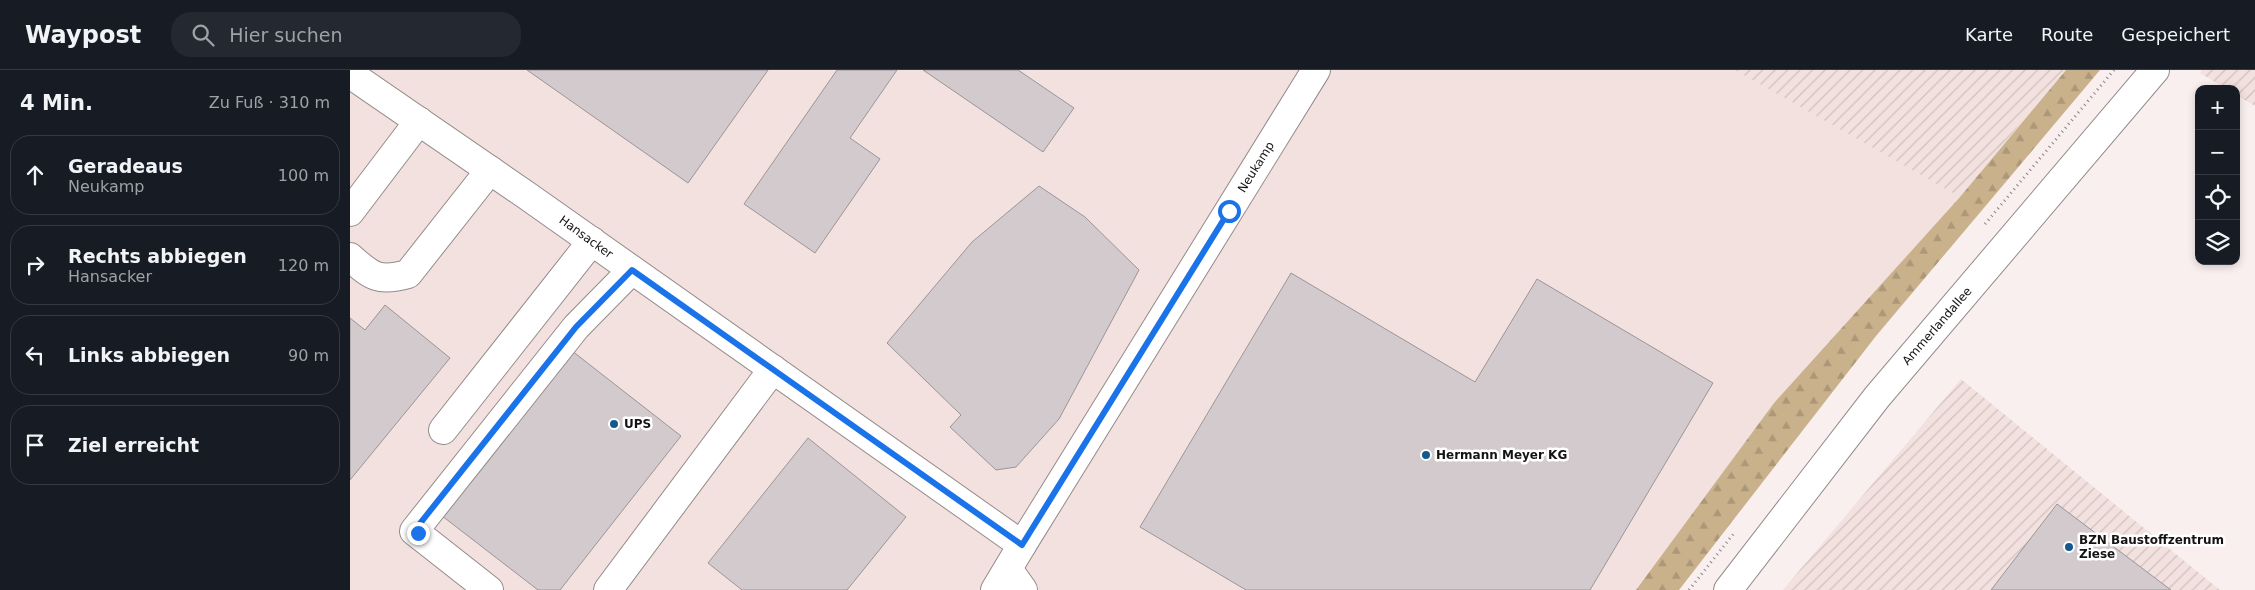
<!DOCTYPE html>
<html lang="de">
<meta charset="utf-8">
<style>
:root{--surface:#171b24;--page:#242831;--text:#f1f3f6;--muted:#9ea1a6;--line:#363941}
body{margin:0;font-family:"DejaVu Sans",sans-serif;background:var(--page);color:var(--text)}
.controls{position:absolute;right:15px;top:15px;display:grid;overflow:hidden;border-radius:10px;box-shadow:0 2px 8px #0003}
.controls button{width:45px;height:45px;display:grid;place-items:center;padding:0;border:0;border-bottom:1px solid var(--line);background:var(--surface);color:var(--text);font:25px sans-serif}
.stop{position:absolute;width:15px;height:15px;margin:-11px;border:4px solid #1a73e8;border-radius:50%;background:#fff}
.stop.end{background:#1a73e8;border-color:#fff;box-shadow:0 1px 5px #0008}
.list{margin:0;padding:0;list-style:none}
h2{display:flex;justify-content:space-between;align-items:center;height:65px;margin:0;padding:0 20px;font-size:21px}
h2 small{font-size:16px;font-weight:400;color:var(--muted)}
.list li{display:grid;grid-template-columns:32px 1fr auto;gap:15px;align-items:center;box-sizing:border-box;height:80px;margin:0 10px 10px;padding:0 10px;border:1px solid var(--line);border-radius:20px}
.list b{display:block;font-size:19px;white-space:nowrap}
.list p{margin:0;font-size:16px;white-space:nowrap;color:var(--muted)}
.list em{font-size:16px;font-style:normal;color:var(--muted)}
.icon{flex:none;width:28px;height:28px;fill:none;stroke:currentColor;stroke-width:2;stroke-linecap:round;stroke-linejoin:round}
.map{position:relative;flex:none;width:1905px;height:520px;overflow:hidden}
header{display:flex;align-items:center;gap:30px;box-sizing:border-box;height:70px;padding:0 25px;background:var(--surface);border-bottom:1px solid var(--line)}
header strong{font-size:24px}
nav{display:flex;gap:28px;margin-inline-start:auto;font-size:18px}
.search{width:350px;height:45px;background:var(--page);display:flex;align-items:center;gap:12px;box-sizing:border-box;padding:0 18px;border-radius:20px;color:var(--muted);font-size:19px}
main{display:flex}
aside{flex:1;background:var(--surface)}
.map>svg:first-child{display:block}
</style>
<header>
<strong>Waypost</strong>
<div class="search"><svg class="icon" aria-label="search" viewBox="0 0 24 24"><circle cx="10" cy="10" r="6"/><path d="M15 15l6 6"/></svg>Hier suchen</div>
<nav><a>Karte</a><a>Route</a><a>Gespeichert</a></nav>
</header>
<main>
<aside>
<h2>4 Min.<small>Zu Fuß · 310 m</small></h2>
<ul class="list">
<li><svg class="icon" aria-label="ahead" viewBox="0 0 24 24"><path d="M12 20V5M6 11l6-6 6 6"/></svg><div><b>Geradeaus</b><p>Neukamp</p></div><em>100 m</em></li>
<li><svg class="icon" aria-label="right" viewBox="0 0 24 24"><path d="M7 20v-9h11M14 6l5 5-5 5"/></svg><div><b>Rechts abbiegen</b><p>Hansacker</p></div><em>120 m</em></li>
<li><svg class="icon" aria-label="left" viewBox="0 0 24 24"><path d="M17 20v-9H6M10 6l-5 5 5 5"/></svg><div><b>Links abbiegen</b></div><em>90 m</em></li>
<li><svg class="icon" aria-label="arrive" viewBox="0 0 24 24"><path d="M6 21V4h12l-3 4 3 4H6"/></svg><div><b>Ziel erreicht</b></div></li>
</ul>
</aside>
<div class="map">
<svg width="1905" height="520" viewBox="0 0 1905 520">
<defs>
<pattern id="industrial-furrows" width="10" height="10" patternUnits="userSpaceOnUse" patternTransform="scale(1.25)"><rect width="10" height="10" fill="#f3e1df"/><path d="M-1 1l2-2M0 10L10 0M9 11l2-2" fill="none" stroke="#cfc0be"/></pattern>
<pattern id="forest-firs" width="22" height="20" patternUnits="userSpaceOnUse" patternTransform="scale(1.25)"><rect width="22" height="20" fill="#c9b18c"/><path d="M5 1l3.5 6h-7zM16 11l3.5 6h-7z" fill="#ac9778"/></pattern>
</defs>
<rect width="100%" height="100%" fill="#f9efef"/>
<polygon fill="#f3e1df" points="0,0 1716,0 1610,127 1424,333 1286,520 0,520"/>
<g fill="url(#industrial-furrows)">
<polygon points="1385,0 1714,0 1610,127"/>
<polygon points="1852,0 1905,0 1905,36 1886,25 1886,19 1877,19 1850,3"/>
<polygon points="1611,309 1870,520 1433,520"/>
</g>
<polygon fill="url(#forest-firs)" points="1716,0 1750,0 1526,266 1329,520 1286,520 1424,333 1610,127"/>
<g fill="#d3cacd" stroke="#9c9497">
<polygon points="177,0 418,0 338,113"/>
<polygon points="487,0 547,0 500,68 530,89 465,183 394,134"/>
<polygon points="573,0 668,0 724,38 693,82"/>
<polygon points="689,116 735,147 789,200 709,349 666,397 646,400 600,357 611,345 537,273 622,172"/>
<polygon points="941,203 1125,312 1187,209 1363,313 1240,520 896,520 790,457"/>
<polygon points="35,235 100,288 0,410 0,248 15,260"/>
<polygon points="217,277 331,366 210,520 188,520 87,442"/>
<polygon points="458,368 556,447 497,520 392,520 358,493"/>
<polygon points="1707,434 1821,520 1641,520"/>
</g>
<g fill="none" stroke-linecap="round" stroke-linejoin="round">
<defs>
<g id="minor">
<polyline points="0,4 176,125 672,475 645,520"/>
<polyline points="0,142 69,51"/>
<path d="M0 187C22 207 29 212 58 204L140 100"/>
<polyline points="93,360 242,171"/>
<polyline points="672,475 966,0"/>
<polyline points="658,499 673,520"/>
<polyline points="139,520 64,461 226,257 282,200"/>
<polyline points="258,520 423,299"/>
</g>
<polyline id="major" points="1378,520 1527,327 1805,0"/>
</defs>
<use href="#minor" stroke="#948b8b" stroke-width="30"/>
<use href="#major" stroke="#948b8b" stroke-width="30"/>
<g stroke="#8c8585" stroke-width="3" stroke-dasharray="1 4" stroke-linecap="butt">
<polyline points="1635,154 1764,0"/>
<polyline points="1339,520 1385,462"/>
</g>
<use href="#minor" stroke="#fff" stroke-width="28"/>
<use href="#major" stroke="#fff" stroke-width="28"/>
</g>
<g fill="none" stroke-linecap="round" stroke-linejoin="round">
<polyline stroke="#1a73e8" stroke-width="6" points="68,463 64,461 226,257 282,200 672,475 879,141"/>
</g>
<g fill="#14598d" stroke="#fff" stroke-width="2">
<circle cx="264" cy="354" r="5"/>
<circle cx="1076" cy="385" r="5"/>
<circle cx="1719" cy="477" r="5"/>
</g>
<g text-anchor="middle" stroke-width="5" stroke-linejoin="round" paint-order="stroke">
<g font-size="12" fill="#151212" stroke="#fff">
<text transform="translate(906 97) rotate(-58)" y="4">Neukamp</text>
<text transform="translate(236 167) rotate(36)" y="4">Hansacker</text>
<text transform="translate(1587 256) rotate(-49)" y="4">Ammerlandallee</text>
</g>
<g font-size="12" font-weight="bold" fill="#151212" stroke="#fff" text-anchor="start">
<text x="274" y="358">UPS</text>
<text x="1086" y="389">Hermann Meyer KG</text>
<text x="1729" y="474">BZN Baustoffzentrum<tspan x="1729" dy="14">Ziese</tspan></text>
</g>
</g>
</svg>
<div class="controls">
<button>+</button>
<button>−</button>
<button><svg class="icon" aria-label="locate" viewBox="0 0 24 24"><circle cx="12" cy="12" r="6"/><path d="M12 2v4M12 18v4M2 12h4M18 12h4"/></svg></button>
<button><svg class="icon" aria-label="layers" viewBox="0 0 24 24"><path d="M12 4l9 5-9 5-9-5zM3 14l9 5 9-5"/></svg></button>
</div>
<div class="stop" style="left:879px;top:141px"></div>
<div class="stop end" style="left:68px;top:463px"></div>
</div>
</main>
